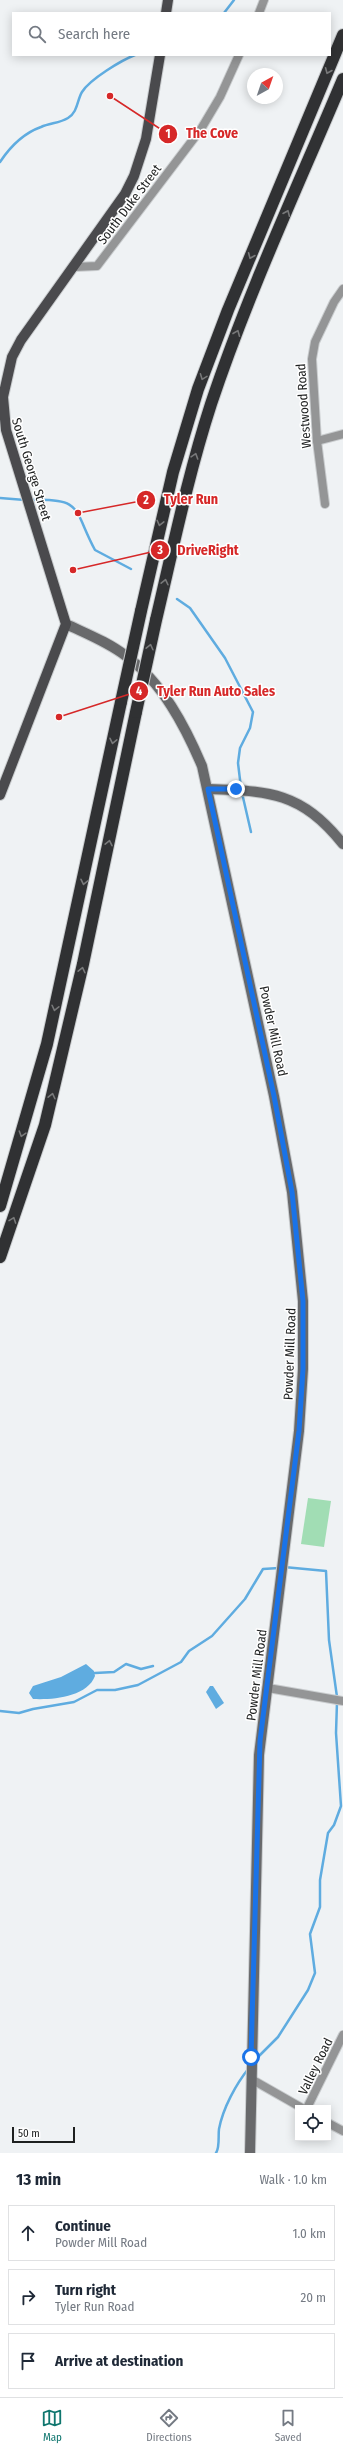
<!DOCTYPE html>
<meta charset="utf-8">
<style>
:root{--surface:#fff;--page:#f2f2f3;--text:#1f2937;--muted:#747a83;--line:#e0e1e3;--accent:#0f766e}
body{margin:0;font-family:"Fira Sans Condensed",sans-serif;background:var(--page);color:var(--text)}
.controls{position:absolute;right:12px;bottom:12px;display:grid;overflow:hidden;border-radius:0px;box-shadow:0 2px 10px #0003}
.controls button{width:36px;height:36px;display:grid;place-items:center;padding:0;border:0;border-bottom:1px solid var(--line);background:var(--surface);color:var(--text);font:20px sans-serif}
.compass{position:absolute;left:247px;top:68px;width:36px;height:36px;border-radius:50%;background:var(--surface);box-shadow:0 2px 10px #0003;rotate:40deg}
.scale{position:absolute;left:12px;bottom:10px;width:63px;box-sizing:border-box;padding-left:4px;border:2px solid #1e2020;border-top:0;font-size:11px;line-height:14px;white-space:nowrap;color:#1e2020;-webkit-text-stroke:3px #fff;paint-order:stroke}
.stop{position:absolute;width:12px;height:12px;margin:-9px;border:3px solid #1a73e8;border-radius:50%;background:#fff}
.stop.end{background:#1a73e8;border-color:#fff;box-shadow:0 1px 4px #0008}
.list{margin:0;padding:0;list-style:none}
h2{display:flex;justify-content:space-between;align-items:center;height:52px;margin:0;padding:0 16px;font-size:17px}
h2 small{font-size:13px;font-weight:400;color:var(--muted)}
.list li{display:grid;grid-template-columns:26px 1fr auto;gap:12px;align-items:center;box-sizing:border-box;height:56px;margin:0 8px 8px;padding:0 8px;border:1px solid var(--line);border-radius:0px}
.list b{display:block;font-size:15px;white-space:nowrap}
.list p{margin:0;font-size:13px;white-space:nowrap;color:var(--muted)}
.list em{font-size:13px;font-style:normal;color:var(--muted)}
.icon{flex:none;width:22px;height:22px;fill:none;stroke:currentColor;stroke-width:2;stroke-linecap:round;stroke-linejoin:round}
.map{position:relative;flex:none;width:343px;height:2153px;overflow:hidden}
.search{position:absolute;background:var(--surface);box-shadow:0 2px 10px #0003;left:12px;right:12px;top:12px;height:44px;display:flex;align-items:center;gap:10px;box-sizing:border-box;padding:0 14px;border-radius:0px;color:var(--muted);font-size:15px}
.sheet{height:244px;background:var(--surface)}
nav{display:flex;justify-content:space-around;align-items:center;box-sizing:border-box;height:56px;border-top:1px solid var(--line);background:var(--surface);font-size:11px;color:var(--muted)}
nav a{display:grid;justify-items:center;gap:2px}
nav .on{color:var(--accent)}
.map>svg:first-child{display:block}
</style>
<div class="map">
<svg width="343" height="2153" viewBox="0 0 343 2153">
<rect width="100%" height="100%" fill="#eff2f4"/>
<polygon fill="#a1ddb4" points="308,1498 331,1501 324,1547 301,1544"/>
<g fill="#5face0">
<path d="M86 1664 94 1671 95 1676C87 1697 53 1700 33 1699L29 1693 33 1686 61 1677Z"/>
<polygon points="210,1686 213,1686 224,1703 216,1709 206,1692"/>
</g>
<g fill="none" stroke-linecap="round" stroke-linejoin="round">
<g stroke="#5face0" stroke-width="2.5">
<polyline points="224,13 234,0"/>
<path d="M0 162C10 147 24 133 41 127 50 123 60 123 68 118 78 112 77 100 82 92 90 79 122 60 135 55"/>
<polyline points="0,498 25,500"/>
<path d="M30 500C84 498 73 509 95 550L131 569"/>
<polyline points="177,599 190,608 225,658 253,712 250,728 240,748 238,763 241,788"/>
<polyline points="242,793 251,832"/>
<polyline points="284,1567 326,1571 329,1640 337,1697"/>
<polyline points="95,1673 114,1672 126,1664 141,1669 153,1666"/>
<polyline points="0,1711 19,1713 33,1709 74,1702 97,1690 115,1690 138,1685 181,1662 189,1651 212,1636 245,1599 263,1569 279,1568"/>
<polyline points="256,2059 278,2037 308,1990 315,1973 310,1934 320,1907 320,1880 328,1833 334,1825 341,1806 336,1733 337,1702"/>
<path d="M216 2153C220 2147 218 2136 219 2129 223 2108 236 2084 249 2068"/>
</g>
<defs>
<g id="street">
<polyline points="259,13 264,0"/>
<polyline points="75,267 97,266 201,129 220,97 239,55"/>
<polyline points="317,441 343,434"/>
<polyline points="325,504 317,441 312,359 315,342 334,302 343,289"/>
<polyline points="268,1688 343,1701"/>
<polyline points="251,2079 302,2108"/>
<polyline points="307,2108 343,2035"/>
<polyline points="328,2123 343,2131"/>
</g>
<g id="secondary">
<path d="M66 624C87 634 108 642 126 656 162 682 185 726 202 766L274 1096 292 1192 303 1301V1369L299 1431 259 1755 250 2153"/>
<path d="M208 789C270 791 301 792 343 844"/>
</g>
<g id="primary">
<polyline points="166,13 168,0"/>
<polyline points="0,795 66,624 6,430 3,397 12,357 21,340 125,194 134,176 146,139 160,55"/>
</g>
<g id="highway">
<polyline points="141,611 173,472 198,389 228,310 343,35"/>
<path d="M156 620C173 548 188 475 211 404 248 293 298 186 343 79"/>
<polyline points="0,1206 47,1044 121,702"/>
<polyline points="0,1257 45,1125 83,964 136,712"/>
</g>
</defs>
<use href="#street" stroke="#c9ccce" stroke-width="10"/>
<use href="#secondary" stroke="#c9ccce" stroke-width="12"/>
<use href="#primary" stroke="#c9ccce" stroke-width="12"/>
<use href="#highway" stroke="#c9ccce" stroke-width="14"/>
<use href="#street" stroke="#949596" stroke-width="8"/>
<use href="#secondary" stroke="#68696b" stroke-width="10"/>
<use href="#primary" stroke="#4a4a4d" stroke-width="10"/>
<use href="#highway" stroke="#303133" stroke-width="12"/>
<defs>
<g id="highway-bridge">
<polyline points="121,702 141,611"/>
<polyline points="136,712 156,620"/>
</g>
</defs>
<use href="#highway-bridge" stroke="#c9ccce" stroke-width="14" stroke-linecap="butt"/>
<use href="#highway-bridge" stroke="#303133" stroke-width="12"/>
</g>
<defs><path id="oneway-chevron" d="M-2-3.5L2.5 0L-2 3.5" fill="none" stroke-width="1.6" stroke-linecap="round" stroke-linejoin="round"/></defs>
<g stroke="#78797a">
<use href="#oneway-chevron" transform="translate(328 71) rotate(113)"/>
<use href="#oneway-chevron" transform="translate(287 213) rotate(-67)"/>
<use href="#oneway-chevron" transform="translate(251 256) rotate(113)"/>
<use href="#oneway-chevron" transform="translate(237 333) rotate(-68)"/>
<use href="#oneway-chevron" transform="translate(203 377) rotate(111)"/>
<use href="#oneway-chevron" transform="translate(195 456) rotate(-72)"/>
<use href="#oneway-chevron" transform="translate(160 523) rotate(104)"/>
<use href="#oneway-chevron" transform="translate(165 582) rotate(-77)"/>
<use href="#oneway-chevron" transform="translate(150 647) rotate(-77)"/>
<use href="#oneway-chevron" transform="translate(113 741) rotate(102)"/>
<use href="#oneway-chevron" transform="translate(109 843) rotate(-78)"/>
<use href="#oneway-chevron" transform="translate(84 882) rotate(102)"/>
<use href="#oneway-chevron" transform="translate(82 970) rotate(-77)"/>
<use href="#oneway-chevron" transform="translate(55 1008) rotate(103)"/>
<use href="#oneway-chevron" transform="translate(52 1096) rotate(-77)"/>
<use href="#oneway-chevron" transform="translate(22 1134) rotate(107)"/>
<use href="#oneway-chevron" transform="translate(13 1220) rotate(-70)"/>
</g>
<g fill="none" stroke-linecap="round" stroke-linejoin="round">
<polyline stroke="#1a73e8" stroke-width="5" points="236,789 208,789 274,1096 292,1192 303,1301 303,1369 299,1431 260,1741 251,2057"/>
</g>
<g text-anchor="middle" stroke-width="3" stroke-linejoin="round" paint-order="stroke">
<g font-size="13" fill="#1e2020" stroke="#fff">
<text transform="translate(129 204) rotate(-53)" y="5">South Duke Street</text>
<text transform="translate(303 406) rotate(-94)" y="5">Westwood Road</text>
<text transform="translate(32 469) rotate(73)" y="5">South George Street</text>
<text transform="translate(274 1031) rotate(78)" y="5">Powder Mill Road</text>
<text transform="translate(289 1354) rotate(-88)" y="5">Powder Mill Road</text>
<text transform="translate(256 1675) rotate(-83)" y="5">Powder Mill Road</text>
<text transform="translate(315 2066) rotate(-64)" y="5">Valley Road</text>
</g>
</g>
<path fill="none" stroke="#d62828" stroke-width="1.5" d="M110 96L168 134M78 513L146 500M73 570L160 550M59 717L139 691"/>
<g fill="#d62828" stroke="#fff" stroke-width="1.5">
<circle cx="110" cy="96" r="4"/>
<circle cx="78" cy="513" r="4"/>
<circle cx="73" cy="570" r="4"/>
<circle cx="59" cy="717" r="4"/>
<circle cx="168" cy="134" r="10"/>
<circle cx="146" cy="500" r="10"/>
<circle cx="160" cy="550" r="10"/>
<circle cx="139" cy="691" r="10"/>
</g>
<g font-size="12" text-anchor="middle" font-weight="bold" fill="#fff">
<text x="168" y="138">1</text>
<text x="146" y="504">2</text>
<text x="160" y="554">3</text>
<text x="139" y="695">4</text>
</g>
<g font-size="14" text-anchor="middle" font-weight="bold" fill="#d62828" stroke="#fff" stroke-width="3" stroke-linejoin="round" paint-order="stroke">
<text x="212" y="138">The Cove</text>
<text x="191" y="504">Tyler Run</text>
<text x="208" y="555">DriveRight</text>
<text x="216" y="696">Tyler Run Auto Sales</text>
</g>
</svg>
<div class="controls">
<button><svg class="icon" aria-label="locate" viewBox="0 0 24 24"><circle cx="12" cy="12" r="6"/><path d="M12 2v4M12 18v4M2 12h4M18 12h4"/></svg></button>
</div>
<svg class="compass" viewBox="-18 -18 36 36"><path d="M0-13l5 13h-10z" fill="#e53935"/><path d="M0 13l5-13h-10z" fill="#747a83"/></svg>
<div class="scale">50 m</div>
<div class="stop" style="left:251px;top:2057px"></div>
<div class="stop end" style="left:236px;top:789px"></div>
<div class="search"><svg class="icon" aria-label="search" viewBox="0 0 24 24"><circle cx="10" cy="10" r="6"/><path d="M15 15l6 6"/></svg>Search here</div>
</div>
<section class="sheet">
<h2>13 min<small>Walk · 1.0 km</small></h2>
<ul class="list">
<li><svg class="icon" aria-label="ahead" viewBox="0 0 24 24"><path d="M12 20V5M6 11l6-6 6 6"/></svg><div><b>Continue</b><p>Powder Mill Road</p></div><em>1.0 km</em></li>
<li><svg class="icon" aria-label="right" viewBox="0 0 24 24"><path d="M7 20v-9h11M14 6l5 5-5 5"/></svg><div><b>Turn right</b><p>Tyler Run Road</p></div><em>20 m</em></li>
<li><svg class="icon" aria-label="arrive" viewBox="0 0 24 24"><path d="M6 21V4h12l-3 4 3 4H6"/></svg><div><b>Arrive at destination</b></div></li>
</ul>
</section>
<nav>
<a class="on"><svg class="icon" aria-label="map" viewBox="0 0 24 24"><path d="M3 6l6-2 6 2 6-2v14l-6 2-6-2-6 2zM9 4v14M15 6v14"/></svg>Map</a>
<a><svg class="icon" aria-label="directions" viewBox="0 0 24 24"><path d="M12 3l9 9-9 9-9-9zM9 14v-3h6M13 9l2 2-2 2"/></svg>Directions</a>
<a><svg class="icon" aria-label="saved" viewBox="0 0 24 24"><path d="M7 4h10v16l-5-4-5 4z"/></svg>Saved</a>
</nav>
